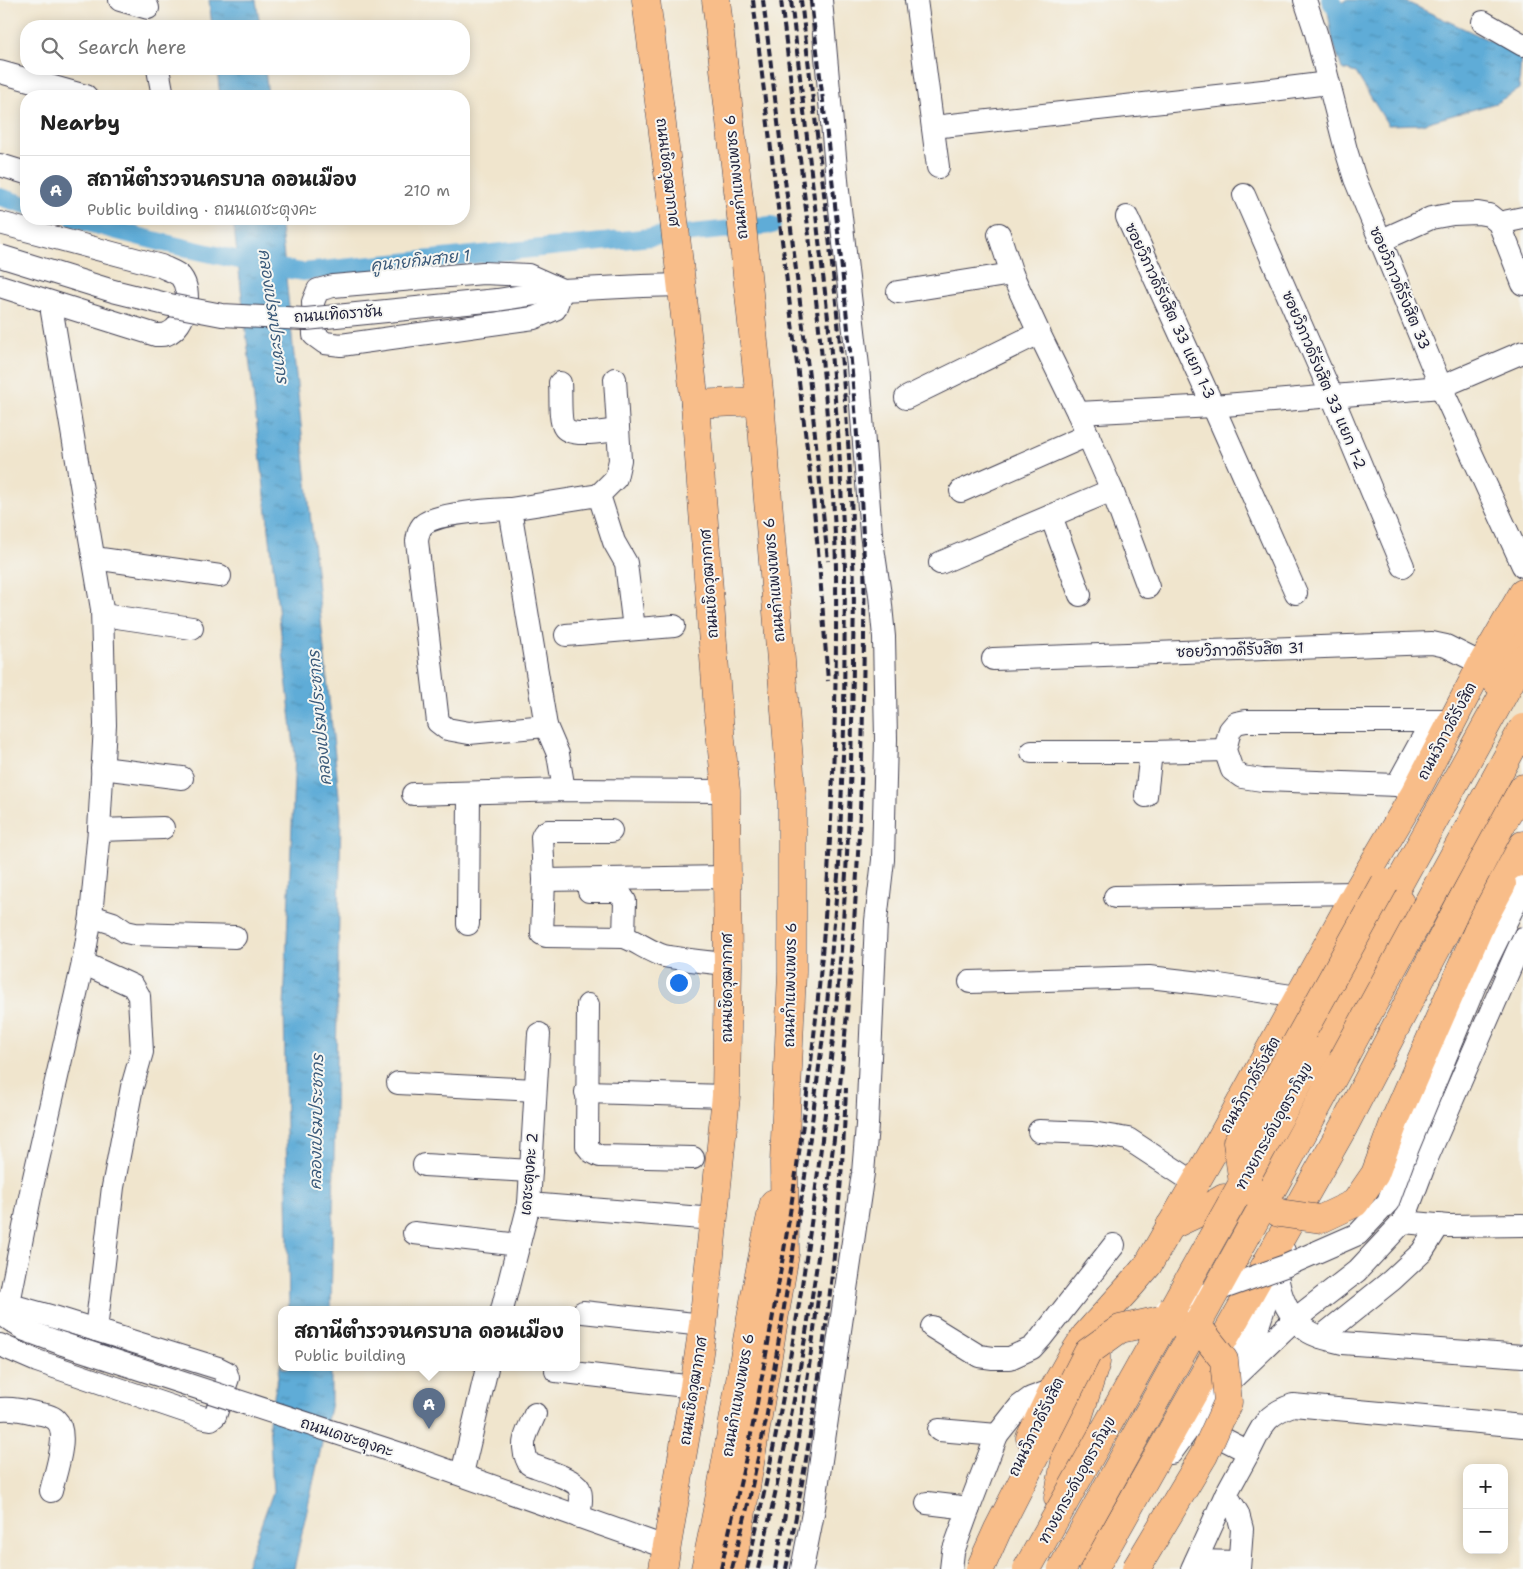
<!DOCTYPE html>
<meta charset="utf-8">
<style>
:root{--surface:#fff;--page:#f2f2f2;--text:#222;--muted:#767676;--line:#e0e0e0;--accent:#ea580c}
body{margin:0;font-family:"Shantell Sans","Playpen Sans Thai",sans-serif;background:var(--page);color:var(--text)}
.controls{position:absolute;right:15px;bottom:15px;display:grid;overflow:hidden;border-radius:10px;box-shadow:0 2px 12px #0003}
.controls button{width:45px;height:45px;display:grid;place-items:center;padding:0;border:0;border-bottom:1px solid var(--line);background:var(--surface);color:var(--text);font:25px sans-serif}
.you{position:absolute;left:678px;top:982px;width:18px;height:18px;margin:-12px;border:4px solid #fff;border-radius:50%;background:#1a73e8;box-shadow:0 0 0 8px #1a73e833}
.badge{display:grid;place-items:center;width:32px;height:32px;border-radius:50%;background:var(--accent);color:#fff;font-size:16px;font-weight:700}
.pin{position:absolute;translate:-50% -41px;filter:drop-shadow(0 1px 2px #0008)}
.pin::after{content:'';position:absolute;top:26px;width:18px;height:15px;background:inherit;clip-path:polygon(0 0,100% 0,50% 100%)}
.popup{position:absolute;left:278px;top:1306px;width:302px;height:65px;box-sizing:border-box;display:grid;place-content:center;border-radius:10px;background:var(--surface);filter:drop-shadow(0 1px 4px #0005);font-size:16px;white-space:nowrap;color:var(--muted)}
.popup b{font-size:19px;color:var(--text)}
.popup::after{content:'';position:absolute;left:50%;top:100%;margin-left:-10px;border:10px solid transparent;border-top-color:var(--surface)}
.list{margin:0;padding:0;list-style:none}
h2{display:flex;justify-content:space-between;align-items:center;height:65px;margin:0;padding:0 20px;font-size:21px}
h2 small{font-size:16px;font-weight:400;color:var(--muted)}
.list li{display:grid;grid-template-columns:32px 1fr auto;gap:15px;align-items:center;box-sizing:border-box;height:70px;padding:0 20px;border-top:1px solid var(--line)}
.list b{display:block;font-size:19px;white-space:nowrap}
.list p{margin:0;font-size:16px;white-space:nowrap;color:var(--muted)}
.list em{font-size:16px;font-style:normal;color:var(--muted)}
.icon{flex:none;width:28px;height:28px;fill:none;stroke:currentColor;stroke-width:2;stroke-linecap:round;stroke-linejoin:round}
.map{position:relative;flex:none;width:1523px;height:1569px;overflow:hidden}
.search{position:absolute;background:var(--surface);box-shadow:0 2px 12px #0003;left:20px;top:20px;width:450px;height:55px;display:flex;align-items:center;gap:12px;box-sizing:border-box;padding:0 18px;border-radius:20px;color:var(--muted);font-size:19px}
.panel{position:absolute;background:var(--surface);box-shadow:0 2px 12px #0003;left:20px;top:90px;width:450px;height:135px;border-radius:20px}
.map>svg:first-child{display:block}
</style>
<div class="map">
<svg width="1523" height="1569" viewBox="0 0 1523 1569">
<defs>
<pattern id="water-ripples" width="26" height="14" patternUnits="userSpaceOnUse" patternTransform="scale(1.25)"><rect width="26" height="14" fill="#5eacd7"/><path d="M2 4q2-2 4 0t4 0M15 11q2-2 4 0t4 0" fill="none" stroke="#4d8cb0"/></pattern>
</defs>
<rect width="100%" height="100%" fill="#f6f6f2"/>
<filter id="ink" filterUnits="userSpaceOnUse"><feTurbulence type="fractalNoise" baseFrequency=".02" numOctaves="2"/><feDisplacementMap in="SourceGraphic" scale="10" xChannelSelector="R" yChannelSelector="G"/><feConvolveMatrix kernelMatrix="1 2 1 2 8 2 1 2 1" color-interpolation-filters="sRGB"/></filter>
<filter id="wash" filterUnits="userSpaceOnUse"><feTurbulence type="fractalNoise" baseFrequency=".0096" numOctaves="4" result="noise"/><feDisplacementMap in="SourceGraphic" scale="20" xChannelSelector="R" yChannelSelector="G"/><feGaussianBlur stdDeviation="1.12" result="paint"/><feColorMatrix in="noise" values="0 0 0 0 0 0 0 0 0 0 0 0 0 0 0 0 0 1.4 0 .05"/><feComposite in="paint" operator="in"/></filter>
<g filter="url(#wash)">
<rect width="100%" height="100%" fill="#f0e5cd"/>
<g fill="url(#water-ripples)" stroke="#406789">
<polygon points="209,0 256,0 260,26 212,26"/>
<polygon points="1346,0 1402,0 1521,55 1519,89 1496,103 1421,124 1388,125 1356,73 1342,69 1333,42 1328,12"/>
<polygon points="217,69 265,69 268,96 220,96"/>
<polygon points="233,219 280,219 341,815 331,1310 289,1310 284,1007 295,755"/>
<polygon points="281,1362 282,1368 331,1368 331,1403 294,1569 245,1569 273,1492 269,1421"/>
</g>
<g fill="none" stroke-linecap="round" stroke-linejoin="round">
<g stroke="#5eacd7" stroke-width="18">
<polyline points="1330,0 1347,26"/>
<polyline points="0,197 26,205"/>
<path d="M74 219C149 240 225 259 302 272L772 225"/>
</g>
</g>
</g>
<g filter="url(#ink)">
<g fill="none" stroke-linecap="round" stroke-linejoin="round">
<defs>
<g id="minor">
<polyline points="120,0 148,8"/>
<polyline points="916,0 938,167"/>
<polyline points="1305,0 1316,33 1346,150 1355,179 1441,387 1523,566"/>
<polyline points="1483,22 1523,45"/>
<polyline points="158,69 163,96"/>
<polyline points="0,72 86,96"/>
<polyline points="933,127 1272,90 1328,83"/>
<polyline points="0,165 26,173"/>
<polyline points="1244,195 1332,396 1403,566"/>
<polyline points="1127,217 1213,406 1296,593"/>
<path d="M0 223 161 266C166 269 177 272 181 277 193 292 186 326 167 334 164 335 159 335 156 335L0 286"/>
<polyline points="1499,223 1523,218"/>
<polyline points="999,234 1012,274 1039,333 1078,413 1112,490 1148,587"/>
<polyline points="1380,241 1431,218 1453,214 1478,213 1489,215 1499,223 1523,284"/>
<polygon points="483,273 528,275 562,290 555,309 534,318 341,345 325,343 314,335 313,302 318,290 333,286"/>
<polyline points="898,292 1012,274"/>
<polyline points="497,300 562,290 642,286 682,285"/>
<polyline points="615,379 620,460 616,478 599,495 614,542 626,563 634,629"/>
<path d="M560 383C561 393 559 420 564 427 570 438 607 431 618 430"/>
<polyline points="906,398 1039,333"/>
<polyline points="1078,413 1213,406 1441,387 1523,352"/>
<polyline points="961,491 1088,435"/>
<path d="M510 509C492 510 433 513 422 526 418 531 418 536 417 541L438 722 447 729 469 733 546 726"/>
<polyline points="1051,516 1080,595"/>
<polyline points="94,558 220,576"/>
<polyline points="940,563 1112,490"/>
<polyline points="103,615 192,628"/>
<polyline points="566,635 674,626"/>
<polyline points="993,659 1432,643 1446,646 1482,664"/>
<polyline points="1032,752 1151,752 1225,750"/>
<polyline points="102,768 182,778"/>
<polyline points="1397,785 1432,721"/>
<polyline points="564,790 558,754 546,726 510,509 599,495"/>
<polyline points="1415,793 1397,785 1262,780 1242,777 1232,770 1225,750 1230,730 1236,723 1246,721 1453,721"/>
<polyline points="413,794 564,790 726,791"/>
<polyline points="1146,796 1151,752"/>
<polyline points="99,830 163,828"/>
<path d="M611 831H548L544 833 542 837 544 880 542 934 546 936 624 937C638 942 650 952 664 956 685 960 707 962 728 964"/>
<polyline points="544,880 727,877"/>
<polyline points="589,891 615,891 621,895 625,901 624,937"/>
<polyline points="1115,897 1356,893"/>
<polyline points="91,916 113,923 126,932 135,934 235,937"/>
<polyline points="468,924 469,794"/>
<polyline points="83,963 133,986 139,996 142,1052 132,1087 113,1187 96,1330"/>
<polyline points="970,982 1149,977 1219,985 1298,997"/>
<polyline points="588,1005 587,1146 592,1152 600,1156 693,1158"/>
<polyline points="398,1083 535,1090"/>
<polyline points="586,1092 726,1096"/>
<polyline points="1039,1131 1092,1133 1128,1139 1195,1183"/>
<polyline points="424,1165 531,1171"/>
<polyline points="529,1204 714,1219"/>
<polyline points="1403,1222 1448,1226 1523,1225"/>
<polyline points="414,1233 519,1245"/>
<path d="M1284 1251C1282 1257 1277 1266 1277 1273 1279 1296 1289 1319 1309 1332 1319 1338 1331 1340 1342 1343L1523 1356"/>
<polyline points="0,1302 54,1317 218,1368 226,1372 228,1378 215,1416 211,1419 205,1418 37,1361 0,1345"/>
<polyline points="9,1303 33,1182 83,963 91,916 99,830 105,725 102,609 52,312"/>
<polyline points="502,1310 529,1204 539,1034"/>
<polyline points="583,1312 703,1325"/>
<polyline points="0,1313 25,1330 63,1344"/>
<polyline points="932,1327 979,1356 993,1358 1010,1358 1032,1348 1041,1338 1114,1245"/>
<polyline points="1321,1337 1392,1280 1422,1252 1439,1225"/>
<polyline points="1236,1367 1258,1326 1276,1272"/>
<polyline points="556,1371 694,1387"/>
<path d="M0 1409C12 1408 23 1410 35 1413 41 1414 51 1415 56 1420 70 1433 55 1474 51 1491"/>
<path d="M535 1414C527 1434 518 1443 529 1464 539 1468 575 1479 579 1488 583 1496 580 1509 579 1517"/>
<polyline points="1198,1426 1249,1452 1226,1494 1238,1514 1242,1529 1239,1569"/>
<polyline points="939,1430 997,1435"/>
<path d="M1249 1452C1262 1427 1264 1415 1293 1405L1523 1426"/>
<polyline points="1171,1453 1193,1423 1229,1382 1294,1320 1357,1271 1403,1222 1427,1158 1523,938"/>
<polyline points="410,1457 668,1548"/>
<polyline points="462,1474 487,1368"/>
<polyline points="927,1503 969,1508"/>
<polyline points="1196,1561 1239,1562"/>
<polyline points="802,1569 814,1508 863,1173 867,1125 876,921 883,860 886,739 884,637 880,595 871,534 858,366 838,191 821,0"/>
<polyline points="951,1569 953,1552 969,1508 997,1435 1020,1406 1031,1398 1053,1390"/>
<polyline points="1192,1569 1226,1494"/>
</g>
<g id="major">
<polyline points="646,0 673,211 695,404 718,710 726,791 728,964 726,1096 703,1325 694,1387 663,1569"/>
<polyline points="716,0 741,216 760,401 792,797 792,972 784,1163 785,1254 742,1511 731,1569"/>
<polyline points="695,404 760,401"/>
<polyline points="1497,682 1523,633"/>
<polyline points="1502,884 1523,845"/>
<polyline points="1030,1438 1053,1390 1071,1358 1086,1335 1131,1285 1148,1265 1220,1140 1356,893 1415,793 1482,664 1523,593"/>
<path d="M705 1569C732 1448 746 1324 774 1203"/>
</g>
<g id="highway">
<polyline points="1381,916 1523,659"/>
<polyline points="1316,1052 1400,903"/>
<polyline points="1170,1226 1200,1212 1224,1198"/>
<polyline points="1058,1498 1067,1452 1096,1362 1096,1324"/>
<polyline points="1094,1569 1344,1126 1500,827 1523,788"/>
</g>
</defs>
<use href="#minor" stroke="#413f51" stroke-width="24"/>
<use href="#major" stroke="#413f51" stroke-width="29"/>
<use href="#highway" stroke="#413f51" stroke-width="29"/>
<use href="#minor" stroke="#fff" stroke-width="22"/>
<use href="#major" stroke="#f8bd89" stroke-width="28"/>
<use href="#highway" stroke="#f8bd89" stroke-width="28"/>
<g stroke="#22223b" stroke-width="4" stroke-dasharray="8 4" stroke-linecap="butt">
<polyline points="753,0 812,489 819,561 828,681"/>
<polyline points="763,0 809,376 828,561"/>
<path d="M721 1569C732 1517 745 1466 755 1414 781 1276 804 1137 818 998 832 855 837 712 836 569 835 506 829 442 824 379 812 252 796 126 781 0"/>
<polyline points="732,1569 749,1500 766,1420 805,1176 827,1005 839,864 844,729 845,566 839,445 828,318 791,0"/>
<path d="M747 1569C795 1365 824 1158 841 950 848 854 852 760 853 664 853 630 855 595 853 561 852 521 851 482 848 442 838 294 818 147 801 0"/>
<path d="M758 1569C819 1312 852 1047 861 783 863 736 863 688 864 640 864 614 865 587 864 561 857 373 833 187 811 0"/>
<path d="M775 1569C792 1477 808 1384 819 1290"/>
<path d="M786 1569C817 1411 840 1249 846 1088"/>
</g>
<defs>
<g id="minor-bridge">
<polyline points="0,256 113,291 170,305 222,315 306,319 497,300"/>
<polyline points="1167,1309 1195,1298 1285,1266 1358,1234 1388,1202 1407,1150 1475,985 1523,887"/>
<polyline points="63,1344 410,1457"/>
</g>
<polyline id="major-bridge" points="1385,883 1261,1107 1237,1142 1243,1183 1279,1213 1321,1219 1355,1203 1375,1174 1395,1120 1425,1051 1482,921 1502,884"/>
<g id="highway-bridge">
<polyline points="980,1569 998,1529 1088,1352 1120,1329 1165,1319 1203,1333 1224,1360 1228,1402 1204,1455 1136,1569"/>
<polyline points="1027,1569 1316,1052"/>
<polyline points="1062,1569 1285,1166 1523,728"/>
</g>
</defs>
<use href="#minor-bridge" stroke="#413f51" stroke-width="24" stroke-linecap="butt"/>
<use href="#major-bridge" stroke="#413f51" stroke-width="29" stroke-linecap="butt"/>
<use href="#highway-bridge" stroke="#413f51" stroke-width="29" stroke-linecap="butt"/>
<use href="#minor-bridge" stroke="#fff" stroke-width="22"/>
<use href="#major-bridge" stroke="#f8bd89" stroke-width="28"/>
<use href="#highway-bridge" stroke="#f8bd89" stroke-width="28"/>
</g>
</g>
<g text-anchor="middle" stroke-width="4" stroke-linejoin="round" paint-order="stroke">
<g font-size="15" fill="#22223b" stroke="#f6f6f2">
<text transform="translate(668 172) rotate(83)" y="5">ถนนเชิดวุฒากาศ</text>
<text transform="translate(736 177) rotate(-96)" y="5">ถนนกำแพงเพชร 6</text>
<text transform="translate(1400 288) rotate(67)" y="5">ซอยวิภาวดีรังสิต 33</text>
<text transform="translate(1170 311) rotate(65)" y="5">ซอยวิภาวดีรังสิต 33 แยก 1-3</text>
<text transform="translate(338 314) rotate(-4)" y="5">ถนนเทิดราชัน</text>
<text transform="translate(1324 380) rotate(67)" y="5">ซอยวิภาวดีรังสิต 33 แยก 1-2</text>
<text transform="translate(774 580) rotate(-95)" y="5">ถนนกำแพงเพชร 6</text>
<text transform="translate(709 584) rotate(-94)" y="5">ถนนเชิดวุฒากาศ</text>
<text transform="translate(1240 650) rotate(-2)" y="5">ซอยวิภาวดีรังสิต 31</text>
<text transform="translate(1447 731) rotate(-62)" y="5">ถนนวิภาวดีรังสิต</text>
<text transform="translate(790 985) rotate(-89)" y="5">ถนนกำแพงเพชร 6</text>
<text transform="translate(727 988) rotate(-90)" y="5">ถนนเชิดวุฒากาศ</text>
<text transform="translate(1250 1085) rotate(-61)" y="5">ถนนวิภาวดีรังสิต</text>
<text transform="translate(1274 1126) rotate(-61)" y="5">ทางยกระดับอุตราภิมุข</text>
<text transform="translate(529 1174) rotate(-85)" y="5">เดชะตุงคะ 2</text>
<text transform="translate(693 1391) rotate(-81)" y="5">ถนนเชิดวุฒากาศ</text>
<text transform="translate(738 1395) rotate(-80)" y="5">ถนนกำแพงเพชร 6</text>
<text transform="translate(1036 1427) rotate(-64)" y="5">ถนนวิภาวดีรังสิต</text>
<text transform="translate(347 1437) rotate(18)" y="5">ถนนเดชะตุงคะ</text>
<text transform="translate(1077 1480) rotate(-61)" y="5">ทางยกระดับอุตราภิมุข</text>
</g>
<g font-size="16" font-style="italic" fill="#3a5979" stroke="#f6f6f2">
<text transform="translate(420 260) rotate(-6)" y="6">คูนายกิมสาย 1</text>
<text transform="translate(274 316) rotate(82)" y="6">คลองเปรมประชากร</text>
<text transform="translate(319 718) rotate(-95)" y="6">คลองเปรมประชากร</text>
<text transform="translate(316 1122) rotate(-89)" y="6">คลองเปรมประชากร</text>
</g>
</g>
</svg>
<div class="controls">
<button>+</button>
<button>−</button>
</div>
<div class="you"></div>
<div class="pin badge" style="left:429px;top:1429px;background:#5c6f8a">A</div>
<div class="popup"><b>สถานีตำรวจนครบาล ดอนเมือง</b>Public building</div>
<div class="search"><svg class="icon" aria-label="search" viewBox="0 0 24 24"><circle cx="10" cy="10" r="6"/><path d="M15 15l6 6"/></svg>Search here</div>
<section class="panel">
<h2>Nearby<small></small></h2>
<ul class="list">
<li><span class="badge" style="background:#5c6f8a">A</span><div><b>สถานีตำรวจนครบาล ดอนเมือง</b><p>Public building · ถนนเดชะตุงคะ</p></div><em>210 m</em></li>
</ul>
</section>
</div>
